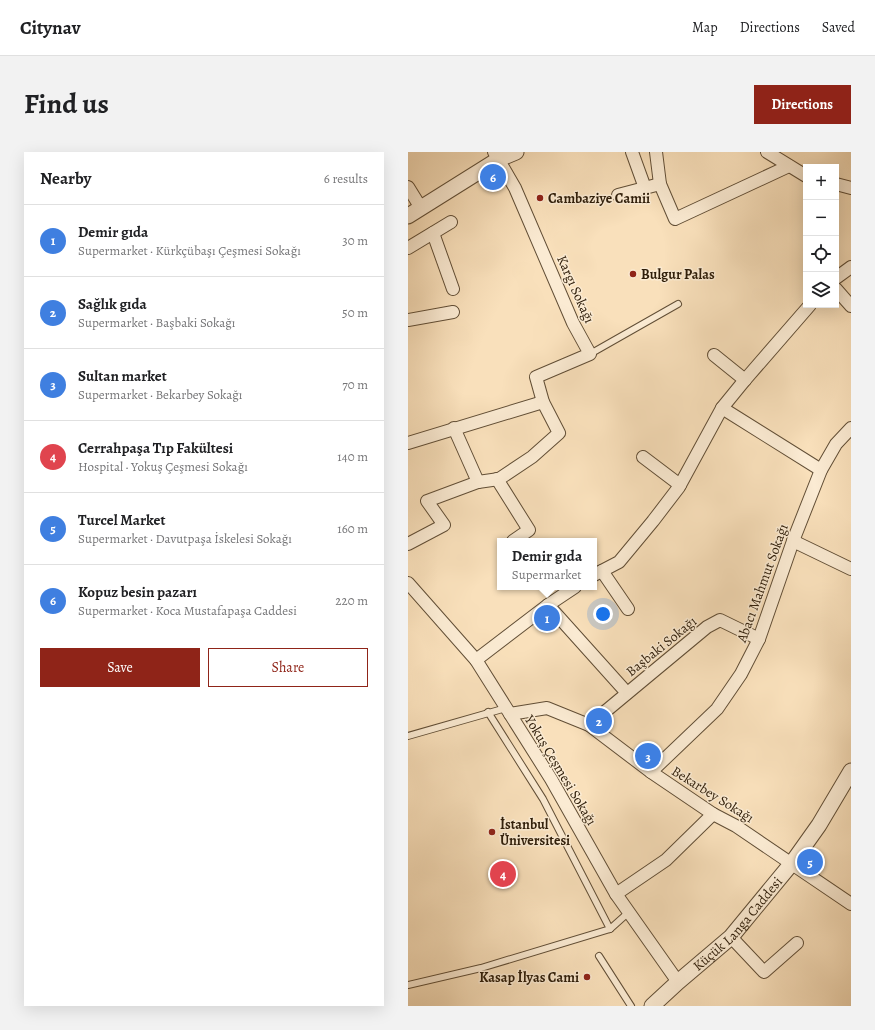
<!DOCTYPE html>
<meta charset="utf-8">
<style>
:root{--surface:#fff;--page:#f2f2f2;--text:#202124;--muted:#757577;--line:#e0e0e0;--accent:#8f2418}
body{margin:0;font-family:Alegreya,serif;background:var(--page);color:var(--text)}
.controls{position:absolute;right:12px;top:12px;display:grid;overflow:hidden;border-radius:0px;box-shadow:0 4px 16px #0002}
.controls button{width:36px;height:36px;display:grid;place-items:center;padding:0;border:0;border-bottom:1px solid var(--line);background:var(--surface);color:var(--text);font:20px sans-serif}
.you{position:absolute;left:195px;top:462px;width:14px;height:14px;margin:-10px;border:3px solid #fff;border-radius:50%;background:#1a73e8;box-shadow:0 0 0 6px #1a73e833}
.badge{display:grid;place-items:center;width:26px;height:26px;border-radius:50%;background:var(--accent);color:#fff;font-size:13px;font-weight:700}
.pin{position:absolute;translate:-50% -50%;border:2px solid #fff;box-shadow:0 1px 4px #0006}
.popup{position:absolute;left:89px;top:386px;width:100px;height:52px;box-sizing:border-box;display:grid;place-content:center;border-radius:0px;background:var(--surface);filter:drop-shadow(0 1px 3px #0005);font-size:13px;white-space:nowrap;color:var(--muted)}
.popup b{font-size:15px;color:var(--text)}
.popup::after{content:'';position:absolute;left:50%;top:100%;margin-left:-8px;border:8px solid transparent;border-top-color:var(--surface)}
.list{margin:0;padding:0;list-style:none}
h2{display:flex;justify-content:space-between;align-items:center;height:52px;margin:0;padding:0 16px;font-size:17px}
h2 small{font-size:13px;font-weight:400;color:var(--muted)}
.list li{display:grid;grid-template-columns:26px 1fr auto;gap:12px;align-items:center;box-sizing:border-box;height:72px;padding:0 16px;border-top:1px solid var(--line)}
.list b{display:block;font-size:15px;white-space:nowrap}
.list p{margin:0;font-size:13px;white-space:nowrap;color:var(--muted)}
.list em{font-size:13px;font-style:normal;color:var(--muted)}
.actions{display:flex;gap:8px;padding:12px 16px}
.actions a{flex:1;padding:9px 0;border:1px solid var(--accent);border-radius:0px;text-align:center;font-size:14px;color:var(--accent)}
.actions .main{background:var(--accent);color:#fff}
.icon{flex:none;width:22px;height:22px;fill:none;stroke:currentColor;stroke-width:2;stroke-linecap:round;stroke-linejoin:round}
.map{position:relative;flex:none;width:443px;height:854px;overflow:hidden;border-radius:0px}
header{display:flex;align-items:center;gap:24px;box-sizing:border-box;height:56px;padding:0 20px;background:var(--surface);border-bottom:1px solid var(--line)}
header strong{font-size:19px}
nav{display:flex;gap:22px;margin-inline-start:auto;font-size:14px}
.intro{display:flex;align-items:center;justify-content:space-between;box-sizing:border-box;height:96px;padding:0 24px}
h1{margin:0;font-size:28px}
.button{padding:10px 18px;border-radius:0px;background:var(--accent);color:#fff;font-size:14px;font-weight:700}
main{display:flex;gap:24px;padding:0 24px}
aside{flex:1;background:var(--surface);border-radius:0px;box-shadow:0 4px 16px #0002}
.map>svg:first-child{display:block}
</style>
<header>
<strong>Citynav</strong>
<nav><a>Map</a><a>Directions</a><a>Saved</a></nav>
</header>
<div class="intro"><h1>Find us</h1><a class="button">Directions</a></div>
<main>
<aside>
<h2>Nearby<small>6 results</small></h2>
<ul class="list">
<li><span class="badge" style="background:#3f7fe0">1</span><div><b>Demir gıda</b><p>Supermarket · Kürkçübaşı Çeşmesi Sokağı</p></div><em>30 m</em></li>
<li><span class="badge" style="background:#3f7fe0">2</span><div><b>Sağlık gıda</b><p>Supermarket · Başbaki Sokağı</p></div><em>50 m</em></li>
<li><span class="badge" style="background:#3f7fe0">3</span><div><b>Sultan market</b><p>Supermarket · Bekarbey Sokağı</p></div><em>70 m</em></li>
<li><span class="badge" style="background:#e0444e">4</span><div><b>Cerrahpaşa Tıp Fakültesi</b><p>Hospital · Yokuş Çeşmesi Sokağı</p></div><em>140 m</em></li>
<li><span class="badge" style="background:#3f7fe0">5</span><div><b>Turcel Market</b><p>Supermarket · Davutpaşa İskelesi Sokağı</p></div><em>160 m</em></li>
<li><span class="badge" style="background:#3f7fe0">6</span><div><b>Kopuz besin pazarı</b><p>Supermarket · Koca Mustafapaşa Caddesi</p></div><em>220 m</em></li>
</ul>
<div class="actions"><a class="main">Save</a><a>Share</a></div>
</aside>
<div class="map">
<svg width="443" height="854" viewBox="0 0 443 854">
<rect width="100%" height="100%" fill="#f9e0bb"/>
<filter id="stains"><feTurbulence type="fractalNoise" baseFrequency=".005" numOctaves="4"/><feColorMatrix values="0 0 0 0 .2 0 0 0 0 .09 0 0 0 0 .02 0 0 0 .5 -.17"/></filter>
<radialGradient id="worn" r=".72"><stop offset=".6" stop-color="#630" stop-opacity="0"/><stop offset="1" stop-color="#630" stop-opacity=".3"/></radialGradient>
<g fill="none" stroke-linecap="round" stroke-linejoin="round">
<defs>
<g id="service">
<polyline points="182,202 270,152"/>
<polyline points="80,560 135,647 202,777"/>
<polyline points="0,584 98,556"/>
<polyline points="191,804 223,854"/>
<polyline points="0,833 73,816 202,777 221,760"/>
</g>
<g id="minor">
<polyline points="224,0 237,36"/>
<polyline points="248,0 252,32 267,67 381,14"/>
<polyline points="359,0 398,24"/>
<polyline points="428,32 443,36"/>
<polyline points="0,35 13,56"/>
<polyline points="210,43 252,32"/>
<polyline points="25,81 45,137"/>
<polyline points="0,96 43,70"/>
<polyline points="428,126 443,115"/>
<polyline points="428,137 443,154"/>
<polyline points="0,168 45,160"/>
<polyline points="306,203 337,228"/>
<polyline points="314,256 413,318"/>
<polyline points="46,276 70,330"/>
<polyline points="0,291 135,250"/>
<polyline points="235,305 272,333"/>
<polyline points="89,327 121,378 105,389"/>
<polyline points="385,389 443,417"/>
<polyline points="0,392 36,373 19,349 70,330 91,327 124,305 151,281 135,250 128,225 182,202 165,171 107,36 86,0"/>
<polyline points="194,419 220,457"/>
<polyline points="186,423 211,410 245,369 271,335 314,256 336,229 402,153"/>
<polyline points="0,431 68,508 143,627 208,742 270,830"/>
<polyline points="140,453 219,541"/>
<polyline points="68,508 140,453 167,435"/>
<polyline points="102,562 139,556 181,573 243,620 305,662 328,674 443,752"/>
<polyline points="181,573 299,475 312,468 351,487"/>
<polyline points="243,620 309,557 333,522 351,487 385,389 413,318 428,292 443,276"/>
<polyline points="208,742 258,708 305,662"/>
<polyline points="323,785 356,820 389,791"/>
</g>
<g id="tertiary">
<polyline points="0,64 91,7 108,0"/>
<path id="s1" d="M244 854 270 830 323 785 384 711 411 673 443 619"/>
</g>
</defs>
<use href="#service" stroke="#614e36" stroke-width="8"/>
<use href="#minor" stroke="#614e36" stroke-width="14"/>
<use href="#tertiary" stroke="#614e36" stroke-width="17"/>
<use href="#service" stroke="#fbebd3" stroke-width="6"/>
<use href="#minor" stroke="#fbebd3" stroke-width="12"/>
<use href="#tertiary" stroke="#fbebd3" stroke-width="15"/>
</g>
<g fill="#8f2418" stroke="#fbebd3" stroke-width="1.5">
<circle cx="132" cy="46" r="4"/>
<circle cx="225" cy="122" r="4"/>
<circle cx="84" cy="680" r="4"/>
<circle cx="179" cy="825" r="4"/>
</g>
<g text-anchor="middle" stroke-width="3" stroke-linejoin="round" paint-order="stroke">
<g font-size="14" font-weight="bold" fill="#2e1d09" stroke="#fbebd3" text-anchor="start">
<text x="140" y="51">Cambaziye Camii</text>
<text x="233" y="127">Bulgur Palas</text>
<text x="92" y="677">İstanbul<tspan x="92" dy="16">Üniversitesi</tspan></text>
<text x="171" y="830" text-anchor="end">Kasap İlyas Cami</text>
</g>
<g font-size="14" fill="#2e1d09" stroke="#fbebd3">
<text transform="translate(168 137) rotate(66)" y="5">Kargı Sokağı</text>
<text transform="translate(354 431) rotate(-70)" y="5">Abacı Mahmut Sokağı</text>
<text transform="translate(253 494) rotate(-39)" y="5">Başbaki Sokağı</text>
<text transform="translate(153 618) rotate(59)" y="5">Yokuş Çeşmesi Sokağı</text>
<text transform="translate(305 642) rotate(32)" y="5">Bekarbey Sokağı</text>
<text dy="5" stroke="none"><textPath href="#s1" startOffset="119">Küçük Langa Caddesi</textPath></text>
</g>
</g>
<rect width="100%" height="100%" filter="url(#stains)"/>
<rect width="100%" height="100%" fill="url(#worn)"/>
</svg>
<div class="controls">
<button>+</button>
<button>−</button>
<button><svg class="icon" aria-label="locate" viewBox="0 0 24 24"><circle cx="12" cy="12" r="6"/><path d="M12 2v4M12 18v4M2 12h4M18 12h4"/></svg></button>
<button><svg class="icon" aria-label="layers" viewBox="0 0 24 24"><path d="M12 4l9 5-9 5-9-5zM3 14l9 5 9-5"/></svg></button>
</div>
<div class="you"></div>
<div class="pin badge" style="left:139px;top:466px;background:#3f7fe0">1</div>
<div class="popup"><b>Demir gıda</b>Supermarket</div>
<div class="pin badge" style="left:191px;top:569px;background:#3f7fe0">2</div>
<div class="pin badge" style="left:240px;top:604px;background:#3f7fe0">3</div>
<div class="pin badge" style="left:95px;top:722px;background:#e0444e">4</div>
<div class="pin badge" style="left:402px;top:710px;background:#3f7fe0">5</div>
<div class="pin badge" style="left:85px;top:25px;background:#3f7fe0">6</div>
</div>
</main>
